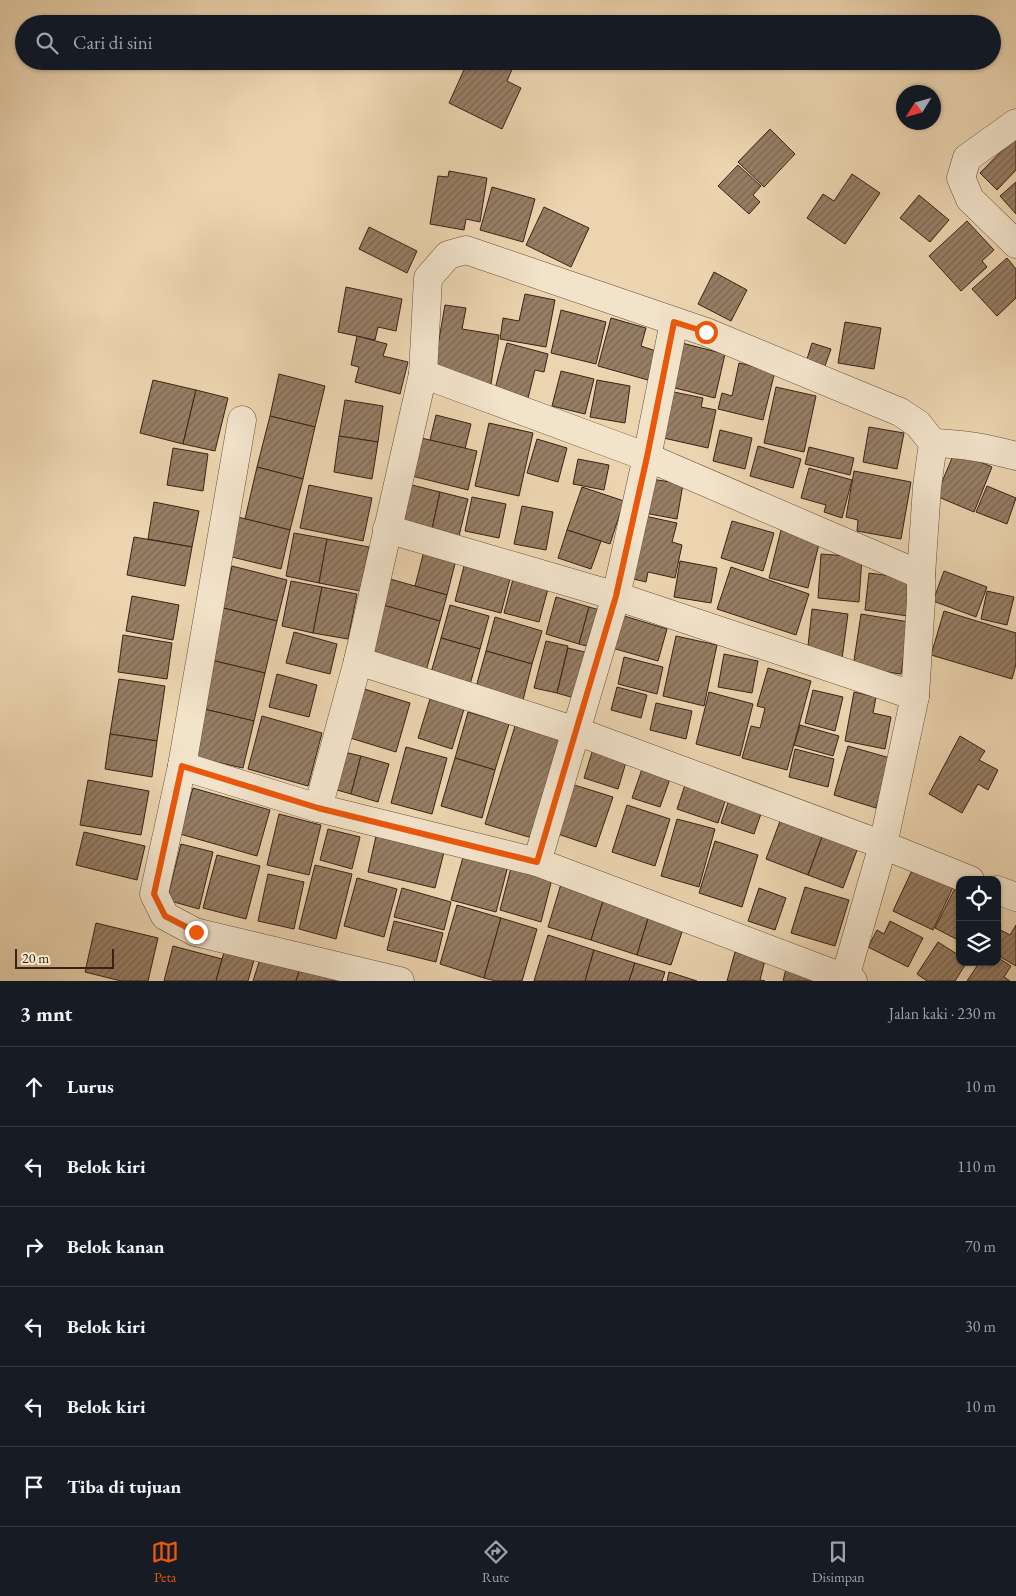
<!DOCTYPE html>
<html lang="id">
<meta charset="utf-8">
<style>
:root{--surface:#171b24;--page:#20242c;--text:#f1f3f6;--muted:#9ea1a6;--line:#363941;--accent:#ea580c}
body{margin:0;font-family:"EB Garamond",serif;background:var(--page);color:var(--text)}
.controls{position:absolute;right:15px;bottom:15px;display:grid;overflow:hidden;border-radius:10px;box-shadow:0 1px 4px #0004}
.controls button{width:45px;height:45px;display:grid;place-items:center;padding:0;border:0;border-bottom:1px solid var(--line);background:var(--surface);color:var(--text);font:25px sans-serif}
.compass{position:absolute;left:896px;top:85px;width:45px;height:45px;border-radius:50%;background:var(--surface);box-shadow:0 1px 4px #0004;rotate:233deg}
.scale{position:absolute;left:15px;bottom:12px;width:99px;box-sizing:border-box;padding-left:5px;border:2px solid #392115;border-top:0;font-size:14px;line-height:18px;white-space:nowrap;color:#392115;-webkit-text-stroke:4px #f2e3cb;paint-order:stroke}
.stop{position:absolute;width:15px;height:15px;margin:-11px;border:4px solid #ea580c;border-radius:50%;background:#fff}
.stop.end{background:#ea580c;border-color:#fff;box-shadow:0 1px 5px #0008}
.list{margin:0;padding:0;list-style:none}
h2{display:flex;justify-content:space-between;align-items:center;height:65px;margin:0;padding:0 20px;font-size:21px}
h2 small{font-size:16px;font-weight:400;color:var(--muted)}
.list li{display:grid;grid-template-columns:32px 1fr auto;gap:15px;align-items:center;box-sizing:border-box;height:80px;padding:0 20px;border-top:1px solid var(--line)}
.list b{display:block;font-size:19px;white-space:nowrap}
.list em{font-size:16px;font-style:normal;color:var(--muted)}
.icon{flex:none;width:28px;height:28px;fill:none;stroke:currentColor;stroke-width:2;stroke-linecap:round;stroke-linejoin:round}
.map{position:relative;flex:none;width:1016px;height:981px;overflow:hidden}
.search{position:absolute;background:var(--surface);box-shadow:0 1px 4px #0004;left:15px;right:15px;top:15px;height:55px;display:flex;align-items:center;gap:12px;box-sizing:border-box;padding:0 18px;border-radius:28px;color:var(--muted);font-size:19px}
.sheet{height:545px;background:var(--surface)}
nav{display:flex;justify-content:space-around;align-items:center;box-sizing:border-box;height:70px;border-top:1px solid var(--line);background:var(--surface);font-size:14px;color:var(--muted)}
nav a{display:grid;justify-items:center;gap:2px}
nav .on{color:var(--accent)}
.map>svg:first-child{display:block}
</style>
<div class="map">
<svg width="1016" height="981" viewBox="0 0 1016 981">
<defs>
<pattern id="building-hatch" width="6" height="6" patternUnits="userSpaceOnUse" patternTransform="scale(1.25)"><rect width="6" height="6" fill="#967e65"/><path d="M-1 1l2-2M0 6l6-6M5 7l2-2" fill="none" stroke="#7b6752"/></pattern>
</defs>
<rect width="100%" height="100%" fill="#ebd4af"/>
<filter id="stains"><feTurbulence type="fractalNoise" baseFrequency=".004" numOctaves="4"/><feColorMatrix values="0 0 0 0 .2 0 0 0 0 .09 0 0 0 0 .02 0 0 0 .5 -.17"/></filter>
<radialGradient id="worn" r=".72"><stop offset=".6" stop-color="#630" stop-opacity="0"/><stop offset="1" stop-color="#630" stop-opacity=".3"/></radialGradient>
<g fill="url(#building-hatch)" stroke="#392115">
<polygon points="468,61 500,61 513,67 507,81 521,88 502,129 449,103"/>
<polygon points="770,129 795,154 764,187 738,162"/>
<polygon points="1016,136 1016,170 997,190 980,173"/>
<polygon points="738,165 761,186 753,195 760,202 749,214 718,186"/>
<polygon points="449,171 487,178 480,222 466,219 464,230 430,224 438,176 448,177"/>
<polygon points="852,174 880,193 845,244 807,218 823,194 834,201"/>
<polygon points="1016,182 1016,214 1000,196"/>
<polygon points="492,187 535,199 523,242 480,230"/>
<polygon points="919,195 949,220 930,242 900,218"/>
<polygon points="544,207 589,228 571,267 526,245"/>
<polygon points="967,221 994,250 982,261 987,267 961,291 929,256"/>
<polygon points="369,227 417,251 407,273 359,249"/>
<polygon points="1007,258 1016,269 1016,298 997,316 972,289"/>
<polygon points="714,272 747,290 731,321 698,304"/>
<polygon points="346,287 402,299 396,331 378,327 375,340 338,332"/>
<polygon points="525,294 555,300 546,347 500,339 503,318 519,321"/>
<polygon points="445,305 466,308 462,329 499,335 491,384 433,374"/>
<polygon points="561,310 606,322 596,364 551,353"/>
<polygon points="611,318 646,328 641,346 656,351 648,380 598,366"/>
<polygon points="845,322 881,328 874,369 838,363"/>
<polygon points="357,336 387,344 383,356 408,362 400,394 355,382 359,367 351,365"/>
<polygon points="507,343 548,354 544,372 535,370 528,398 495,389"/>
<polygon points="682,343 725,354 715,398 671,387"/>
<polygon points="812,343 831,349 825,366 807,359"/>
<polygon points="739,363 775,371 763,420 718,409 722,393 732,396"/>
<polygon points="561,371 594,379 585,414 552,406"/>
<polygon points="279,374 325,386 315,427 270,416"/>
<polygon points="153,380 196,390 183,444 140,433"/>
<polygon points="597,380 630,386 625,423 590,417"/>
<polygon points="776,387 816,396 804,452 764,443"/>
<polygon points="196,390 228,398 215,451 183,444"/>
<polygon points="669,391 703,398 701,407 716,410 708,448 659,437"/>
<polygon points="345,400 383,406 378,442 339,436"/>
<polygon points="436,415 471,424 465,449 430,440"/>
<polygon points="270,416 315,427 303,479 257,467"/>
<polygon points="489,423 533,433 519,496 475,486"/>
<polygon points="869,427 904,433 897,469 863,462"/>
<polygon points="720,430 752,438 745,469 713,461"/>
<polygon points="339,436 378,442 372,479 334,472"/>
<polygon points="417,437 477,451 468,490 408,475"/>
<polygon points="537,439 567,448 558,482 527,473"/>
<polygon points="758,446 801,459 793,488 750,476"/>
<polygon points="809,447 854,458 850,475 805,464"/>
<polygon points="173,448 208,454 203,491 167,485"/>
<polygon points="955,451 992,467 974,512 936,496"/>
<polygon points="578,459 609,465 604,490 573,484"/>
<polygon points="257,467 303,479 290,530 245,519"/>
<polygon points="809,468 852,480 842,518 824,512 826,505 801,498"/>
<polygon points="854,471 911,482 901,539 857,531 858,520 846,517"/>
<polygon points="645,478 683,484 677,519 639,512"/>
<polygon points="408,484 440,492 431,534 398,526"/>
<polygon points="309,485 372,498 363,541 300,528"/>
<polygon points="987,486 1016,498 1007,524 976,512"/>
<polygon points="582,487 624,501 610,544 567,530"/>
<polygon points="440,492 468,499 458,540 431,534"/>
<polygon points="472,497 506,504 499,538 465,531"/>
<polygon points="154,502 199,511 192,547 148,539"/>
<polygon points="522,506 553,512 546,550 514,544"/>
<polygon points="640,515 677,523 672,542 682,545 675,578 648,572 646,582 625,577"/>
<polygon points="238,517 290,530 281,569 228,556"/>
<polygon points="732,521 774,533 763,571 721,558"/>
<polygon points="567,530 601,541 591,569 558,558"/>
<polygon points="781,530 820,540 808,588 769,578"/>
<polygon points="294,533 327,539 319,583 286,576"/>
<polygon points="134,537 192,547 185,586 127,575"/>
<polygon points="327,539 369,547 360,591 319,583"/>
<polygon points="424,551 456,560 447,595 415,586"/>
<polygon points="821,554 862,557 859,602 818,598"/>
<polygon points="680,561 717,568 711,603 674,597"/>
<polygon points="232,566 287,580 277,621 223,608"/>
<polygon points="464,566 510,579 501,613 455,601"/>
<polygon points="731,567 809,594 796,635 717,609"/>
<polygon points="944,571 987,587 976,617 933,601"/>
<polygon points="869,573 913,579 908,616 865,610"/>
<polygon points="390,579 447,595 440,621 383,605"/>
<polygon points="513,579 548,589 539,622 504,613"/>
<polygon points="291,581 322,587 313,633 282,626"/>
<polygon points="322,587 357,594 348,639 313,633"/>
<polygon points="987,591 1014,597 1007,625 981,619"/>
<polygon points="132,596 179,605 173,640 126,631"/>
<polygon points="556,597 589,607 579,644 546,634"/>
<polygon points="383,605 440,621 426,671 369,655"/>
<polygon points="450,605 489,616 480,649 441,638"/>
<polygon points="589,607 607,612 597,649 579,644"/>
<polygon points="223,608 277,621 265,673 211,660"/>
<polygon points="812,609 848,614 842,659 807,655"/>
<polygon points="944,611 1016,633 1016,664 1012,679 931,655"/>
<polygon points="861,614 909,622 901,674 853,667"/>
<polygon points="621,615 667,629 658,661 612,648"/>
<polygon points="495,617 542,631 532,664 486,651"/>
<polygon points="294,632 337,644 330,674 286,663"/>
<polygon points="123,635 172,643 167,679 118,672"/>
<polygon points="676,636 717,645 704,706 663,696"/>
<polygon points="441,638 480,649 469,688 430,676"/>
<polygon points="546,641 568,646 557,693 534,688"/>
<polygon points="568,648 593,654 581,700 557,693"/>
<polygon points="486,651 532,664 523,700 476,687"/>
<polygon points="724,654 758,661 752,693 718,687"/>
<polygon points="624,657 663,667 657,694 618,684"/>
<polygon points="211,660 265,673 254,721 200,708"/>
<polygon points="768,668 811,681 787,770 742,758 751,726 760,728 765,708 757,706"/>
<polygon points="277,674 317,685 309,717 269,707"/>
<polygon points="119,679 165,686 157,741 110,734"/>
<polygon points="617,687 647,695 641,718 611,710"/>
<polygon points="361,688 410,703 396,752 347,737"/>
<polygon points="813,690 843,697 835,731 805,723"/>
<polygon points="709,692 753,704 740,756 696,744"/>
<polygon points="854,692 876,697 873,713 891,717 885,749 845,741"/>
<polygon points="430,699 464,709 452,749 418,738"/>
<polygon points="656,703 692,711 686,739 650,730"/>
<polygon points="200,708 254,721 243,768 189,756"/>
<polygon points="468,712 509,724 495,770 455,758"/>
<polygon points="262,716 322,733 308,786 248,769"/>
<polygon points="800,725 839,736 833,756 794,745"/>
<polygon points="515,726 562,740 532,838 485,824"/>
<polygon points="110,734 157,741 152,777 105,769"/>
<polygon points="960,736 985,751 979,760 998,770 988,790 978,784 962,813 929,794"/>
<polygon points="848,746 890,758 876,808 834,795"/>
<polygon points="406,747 447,758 432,814 391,803"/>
<polygon points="593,749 627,759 618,789 584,778"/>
<polygon points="795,749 834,759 828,787 789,777"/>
<polygon points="340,751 361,756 351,794 330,788"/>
<polygon points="361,756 389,764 378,802 351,794"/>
<polygon points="455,758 495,770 482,818 441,806"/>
<polygon points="643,766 671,776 660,807 632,798"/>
<polygon points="687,779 728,792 718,823 677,809"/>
<polygon points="88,780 149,791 141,835 80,825"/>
<polygon points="568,783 613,797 596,847 552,832"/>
<polygon points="193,788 270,810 257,856 180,834"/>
<polygon points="731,794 764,805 754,834 721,823"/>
<polygon points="627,805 670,819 655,866 612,852"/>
<polygon points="783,813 825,829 808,875 766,859"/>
<polygon points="279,814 321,825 309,875 267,865"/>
<polygon points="677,819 715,829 699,887 661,876"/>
<polygon points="328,829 360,837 352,869 320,860"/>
<polygon points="825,829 860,842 843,888 808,875"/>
<polygon points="84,832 145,846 137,880 76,865"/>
<polygon points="376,836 444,852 435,888 368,872"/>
<polygon points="715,841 758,855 742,907 699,893"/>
<polygon points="181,844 213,852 199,909 167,900"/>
<polygon points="465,850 509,862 496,912 451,900"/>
<polygon points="217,855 260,866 246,919 203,908"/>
<polygon points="512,864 553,875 541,922 500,910"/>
<polygon points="915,864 955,883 933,930 893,911"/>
<polygon points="315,865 352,874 336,939 299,929"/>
<polygon points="268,874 304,882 294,929 258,921"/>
<polygon points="357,878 397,889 384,937 344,926"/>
<polygon points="561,884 604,898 591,940 548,927"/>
<polygon points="957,884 960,886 960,941 935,928"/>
<polygon points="805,887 849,900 835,946 791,933"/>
<polygon points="402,888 451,902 444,930 394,917"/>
<polygon points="759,888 786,898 775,930 748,921"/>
<polygon points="604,898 650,912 637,955 591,940"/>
<polygon points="457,905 501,918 484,978 440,964"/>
<polygon points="650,912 685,923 671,965 637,955"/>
<polygon points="501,918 537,929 522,981 496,981 484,978"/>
<polygon points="394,921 443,933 436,962 387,950"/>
<polygon points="890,921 923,938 908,967 868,947 877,930 884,934"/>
<polygon points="96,923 158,938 148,981 121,981 85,972"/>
<polygon points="1016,925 1016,966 997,955 997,928 1010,935"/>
<polygon points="548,935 594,950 585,981 534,981"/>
<polygon points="938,942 960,956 960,962 967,962 955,981 927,981 917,974"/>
<polygon points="173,946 222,959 216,981 164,981"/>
<polygon points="594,950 635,963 629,981 585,981"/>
<polygon points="224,952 254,960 248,981 216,981"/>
<polygon points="735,952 765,960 760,980 765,981 727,981"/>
<polygon points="261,956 300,968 296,981 253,981"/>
<polygon points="997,957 1011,966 1004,977 1010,981 967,981 979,963 983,965 985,962 997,962"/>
<polygon points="635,963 665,972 662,981 629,981"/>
<polygon points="300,968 341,981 296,981"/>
<polygon points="786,969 817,981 783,981"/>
<polygon points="669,972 697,981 667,981"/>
</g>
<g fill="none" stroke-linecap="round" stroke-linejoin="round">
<defs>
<g id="minor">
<polyline points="1016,123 967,158 961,178 970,199 1016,244"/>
<polyline points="423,374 647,457 921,575"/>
<polyline points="242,420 182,766 318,808 537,862 853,981"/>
<path d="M933 443C964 444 986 448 1016 456"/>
<polyline points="387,529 616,596 915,696"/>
<polyline points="358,661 576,731 883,845 970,880"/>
<polyline points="182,766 154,894 165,916 195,932 400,981"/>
<polyline points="318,808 358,661 423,374 428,278 448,255 466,250 706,332 900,412 918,424 933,443 927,487 921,575 921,600 915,696 883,845 844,981"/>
<polyline points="537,862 616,596 647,457 674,322"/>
<polyline points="997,890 1016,897"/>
</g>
</defs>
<use href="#minor" stroke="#664e3c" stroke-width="29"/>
<use href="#minor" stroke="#f2e3cb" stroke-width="28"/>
</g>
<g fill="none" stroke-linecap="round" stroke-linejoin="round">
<polyline stroke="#ea580c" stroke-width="6" points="196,932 165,916 154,894 182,766 318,808 537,862 616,596 647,457 674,322 706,332"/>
</g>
<rect width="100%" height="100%" filter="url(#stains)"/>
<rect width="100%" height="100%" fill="url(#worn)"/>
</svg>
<div class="controls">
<button><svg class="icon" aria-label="locate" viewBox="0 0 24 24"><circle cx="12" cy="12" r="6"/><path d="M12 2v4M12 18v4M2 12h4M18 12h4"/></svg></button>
<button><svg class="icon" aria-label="layers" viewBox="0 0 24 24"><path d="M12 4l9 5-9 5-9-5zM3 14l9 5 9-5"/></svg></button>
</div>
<svg class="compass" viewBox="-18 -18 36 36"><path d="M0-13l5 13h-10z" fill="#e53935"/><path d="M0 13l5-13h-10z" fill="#9ea1a6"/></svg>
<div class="scale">20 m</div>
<div class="stop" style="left:706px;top:332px"></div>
<div class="stop end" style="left:196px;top:932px"></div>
<div class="search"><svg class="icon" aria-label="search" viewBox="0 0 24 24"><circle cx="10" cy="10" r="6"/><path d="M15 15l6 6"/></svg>Cari di sini</div>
</div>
<section class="sheet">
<h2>3 mnt<small>Jalan kaki · 230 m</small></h2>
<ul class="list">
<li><svg class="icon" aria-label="ahead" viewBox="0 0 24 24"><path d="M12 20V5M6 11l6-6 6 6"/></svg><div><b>Lurus</b></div><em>10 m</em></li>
<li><svg class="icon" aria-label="left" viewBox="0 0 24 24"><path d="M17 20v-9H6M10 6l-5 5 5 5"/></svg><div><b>Belok kiri</b></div><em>110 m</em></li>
<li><svg class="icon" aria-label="right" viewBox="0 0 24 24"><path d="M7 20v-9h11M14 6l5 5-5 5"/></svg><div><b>Belok kanan</b></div><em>70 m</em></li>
<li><svg class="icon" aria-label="left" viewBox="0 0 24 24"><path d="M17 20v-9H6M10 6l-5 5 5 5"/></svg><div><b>Belok kiri</b></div><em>30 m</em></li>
<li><svg class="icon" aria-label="left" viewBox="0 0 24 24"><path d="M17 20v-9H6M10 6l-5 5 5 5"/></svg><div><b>Belok kiri</b></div><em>10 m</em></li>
<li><svg class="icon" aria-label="arrive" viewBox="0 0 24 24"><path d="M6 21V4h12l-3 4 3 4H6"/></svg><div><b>Tiba di tujuan</b></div></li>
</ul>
</section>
<nav>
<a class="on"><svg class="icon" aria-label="map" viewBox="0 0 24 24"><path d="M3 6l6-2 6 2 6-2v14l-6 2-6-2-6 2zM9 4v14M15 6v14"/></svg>Peta</a>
<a><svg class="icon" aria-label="directions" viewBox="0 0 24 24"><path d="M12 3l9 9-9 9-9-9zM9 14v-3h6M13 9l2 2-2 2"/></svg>Rute</a>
<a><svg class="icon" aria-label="saved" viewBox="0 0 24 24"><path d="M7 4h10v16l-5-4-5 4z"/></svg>Disimpan</a>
</nav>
